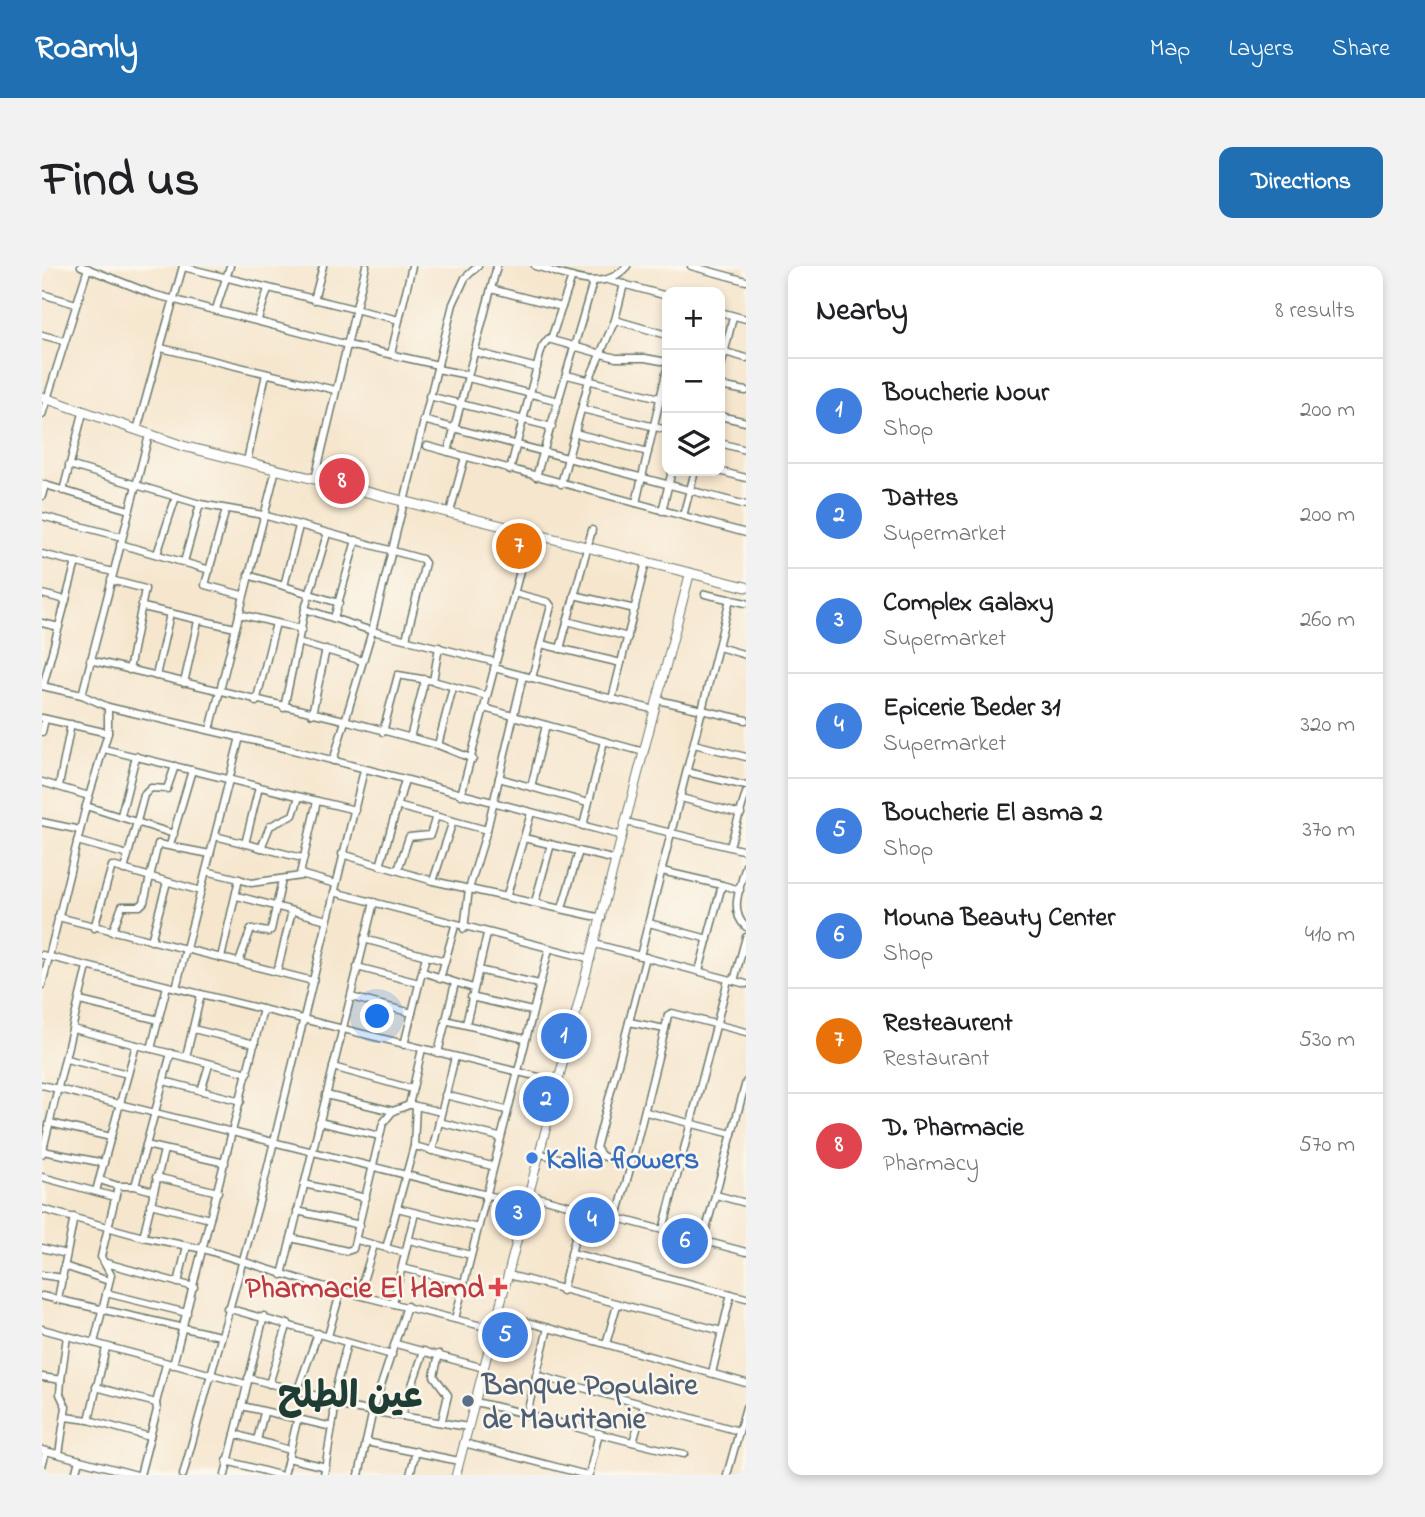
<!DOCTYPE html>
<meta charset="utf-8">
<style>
:root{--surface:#fff;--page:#f2f2f2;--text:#202124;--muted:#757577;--line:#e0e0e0;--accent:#1f6fb2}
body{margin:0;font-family:"Indie Flower","Playpen Sans Arabic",sans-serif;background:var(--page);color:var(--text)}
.controls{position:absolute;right:21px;top:21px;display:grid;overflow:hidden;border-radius:14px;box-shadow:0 4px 10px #0003}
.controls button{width:63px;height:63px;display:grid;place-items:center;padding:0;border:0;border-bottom:2px solid var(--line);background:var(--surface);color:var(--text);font:35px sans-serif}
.you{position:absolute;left:336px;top:751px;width:24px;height:24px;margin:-18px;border:5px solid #fff;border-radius:50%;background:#1a73e8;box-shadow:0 0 0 10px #1a73e833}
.badge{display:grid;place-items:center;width:46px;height:46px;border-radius:50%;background:var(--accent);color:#fff;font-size:23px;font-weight:700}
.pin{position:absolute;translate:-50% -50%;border:4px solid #fff;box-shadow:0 2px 7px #0006}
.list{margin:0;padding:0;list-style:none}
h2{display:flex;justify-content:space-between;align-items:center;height:91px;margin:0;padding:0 28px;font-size:30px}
h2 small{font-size:23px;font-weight:400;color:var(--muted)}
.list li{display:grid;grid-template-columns:46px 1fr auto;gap:21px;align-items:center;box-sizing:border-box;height:105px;padding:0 28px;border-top:2px solid var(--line)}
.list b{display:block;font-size:26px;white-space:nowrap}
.list p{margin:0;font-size:23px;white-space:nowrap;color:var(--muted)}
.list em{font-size:23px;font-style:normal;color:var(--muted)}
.icon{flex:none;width:38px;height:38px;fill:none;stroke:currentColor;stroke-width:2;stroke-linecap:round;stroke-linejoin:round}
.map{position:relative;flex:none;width:704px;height:1209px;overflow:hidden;border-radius:14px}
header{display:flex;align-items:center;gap:42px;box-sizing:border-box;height:98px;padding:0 35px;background:var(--accent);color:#fff}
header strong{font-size:33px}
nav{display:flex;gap:38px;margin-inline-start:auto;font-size:24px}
.intro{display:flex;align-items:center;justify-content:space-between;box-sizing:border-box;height:168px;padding:0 42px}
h1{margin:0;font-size:49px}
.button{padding:18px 32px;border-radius:14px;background:var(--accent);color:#fff;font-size:24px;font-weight:700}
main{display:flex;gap:42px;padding:0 42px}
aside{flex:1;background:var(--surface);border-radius:14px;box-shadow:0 4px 10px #0003}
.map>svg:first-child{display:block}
</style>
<header>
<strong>Roamly</strong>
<nav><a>Map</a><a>Layers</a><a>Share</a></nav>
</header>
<div class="intro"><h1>Find us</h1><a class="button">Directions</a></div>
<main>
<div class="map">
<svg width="704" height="1209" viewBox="0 0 704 1209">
<rect width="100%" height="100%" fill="#fbf7ec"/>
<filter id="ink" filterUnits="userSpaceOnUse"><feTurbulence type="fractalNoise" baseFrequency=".0143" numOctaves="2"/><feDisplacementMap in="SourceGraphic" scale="14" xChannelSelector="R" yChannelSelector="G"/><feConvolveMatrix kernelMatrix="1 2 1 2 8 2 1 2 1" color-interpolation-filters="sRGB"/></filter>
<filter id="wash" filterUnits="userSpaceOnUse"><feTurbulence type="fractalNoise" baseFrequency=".00686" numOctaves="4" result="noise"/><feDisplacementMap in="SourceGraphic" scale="28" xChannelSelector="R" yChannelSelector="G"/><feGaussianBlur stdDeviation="1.57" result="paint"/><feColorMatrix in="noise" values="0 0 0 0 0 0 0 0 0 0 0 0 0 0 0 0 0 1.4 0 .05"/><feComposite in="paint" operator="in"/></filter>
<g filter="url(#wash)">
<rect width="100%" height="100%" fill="#f6e6ce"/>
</g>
<g filter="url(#ink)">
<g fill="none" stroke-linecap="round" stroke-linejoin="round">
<defs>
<g id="minor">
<polyline points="39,0 110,28 306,79 396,99"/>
<path d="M493 0C523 8 560 29 585 0"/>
<polyline points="649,0 704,15"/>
<polyline points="141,1 357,54"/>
<polyline points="566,14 625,30"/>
<polyline points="449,23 520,41"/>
<polyline points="0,28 34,38"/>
<polyline points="272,34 281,0"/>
<polyline points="174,43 188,0"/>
<polyline points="678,46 704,53"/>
<polyline points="216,53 226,23"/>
<polyline points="573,54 625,69"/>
<polyline points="0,69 22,75"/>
<polyline points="509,73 530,11"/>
<polyline points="119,82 293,124"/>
<polyline points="433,86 495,102"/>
<polyline points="683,86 704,92"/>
<polyline points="349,88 370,0"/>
<polyline points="395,103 426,109"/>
<polyline points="678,105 691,51"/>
<polyline points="525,109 618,132"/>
<polyline points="426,112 517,135"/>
<polyline points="678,120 704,125"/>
<polyline points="387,130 510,161"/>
<polyline points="540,143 625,164"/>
<polyline points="0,149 46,2"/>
<polyline points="678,150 704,156"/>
<polyline points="381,154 704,239"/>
<polyline points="95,164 141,0"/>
<polyline points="533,167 606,186"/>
<polyline points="678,177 704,184"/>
<polyline points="385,180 704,267"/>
<polyline points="406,186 455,0"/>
<polyline points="205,195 224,108"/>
<polyline points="27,199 158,238 221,249 380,293 383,297 364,373"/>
<polyline points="468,204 500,81 506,73 574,92 603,92 625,96"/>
<polyline points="677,205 704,212"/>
<polyline points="494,211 551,16"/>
<polyline points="273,213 324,0"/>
<polyline points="0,218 87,244"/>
<polyline points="519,218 547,114 573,54 582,18"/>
<polyline points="21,225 41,147"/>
<polyline points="0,230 3,219"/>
<polyline points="594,237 625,103"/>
<polyline points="184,243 163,319 200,329"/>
<polyline points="620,245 630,205"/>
<polyline points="408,246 423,191"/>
<polyline points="0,250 80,271"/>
<polyline points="641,250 653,205"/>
<polyline points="78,278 168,304"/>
<polyline points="0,288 71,306"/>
<polyline points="115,288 134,231"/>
<polyline points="142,296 158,238"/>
<polyline points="206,309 297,337"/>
<polyline points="69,314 103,323 87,404"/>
<polyline points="242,320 257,260"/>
<polyline points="472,327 506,336 509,340 490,412"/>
<polyline points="0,328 24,334"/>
<polyline points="663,328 704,337"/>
<polyline points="532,329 593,343"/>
<polyline points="101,341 193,362"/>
<polyline points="263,343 330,365 453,396"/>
<polyline points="197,348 260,363"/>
<polyline points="292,352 314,274"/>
<polyline points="525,355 586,371"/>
<polyline points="0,357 17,361"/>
<polyline points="256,376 321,395"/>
<polyline points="499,378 579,397"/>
<polyline points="397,381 391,415 445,430"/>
<polyline points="677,381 704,389"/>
<polyline points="518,383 550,264"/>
<polyline points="48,394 302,454 396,479 431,493"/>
<polyline points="452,402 613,444"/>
<polyline points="114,410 128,348"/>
<polyline points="142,417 156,355"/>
<polyline points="0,420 40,429 66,441 247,483 581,570"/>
<polyline points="1,420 34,296"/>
<polyline points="40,429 107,169"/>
<polyline points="570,433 604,296"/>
<polyline points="616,434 704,454"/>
<polyline points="214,436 234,357"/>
<polyline points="242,442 263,343 285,268"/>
<polyline points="442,442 602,486"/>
<polyline points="270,448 284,383"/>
<polyline points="0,452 66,467"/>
<polyline points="168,464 234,203"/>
<polyline points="0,466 3,453"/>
<polyline points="341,466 356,409 391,415"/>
<polyline points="368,472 383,413"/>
<polyline points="652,478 704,491"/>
<polyline points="396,479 411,421"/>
<polyline points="62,483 313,544"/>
<polyline points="291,495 330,365 411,38 423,12 436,0"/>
<polyline points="645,506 704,520"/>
<polyline points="457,512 546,537"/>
<polyline points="0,516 47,530"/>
<polyline points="17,520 29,458"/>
<polyline points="489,521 504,459"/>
<polyline points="419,529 488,267"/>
<polyline points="639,532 699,548"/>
<polyline points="275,535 258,608 294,618"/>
<polyline points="44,540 132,568"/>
<polyline points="355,540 445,564"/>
<polyline points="79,549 94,490"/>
<polyline points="0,556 38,564"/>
<polyline points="584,556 704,585"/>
<polyline points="541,560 562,475"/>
<polyline points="173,570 260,592"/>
<polyline points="482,572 574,594"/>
<polyline points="35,575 86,589"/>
<polyline points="203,578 217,521"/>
<polyline points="128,579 150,504"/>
<polyline points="688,580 704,527"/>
<polyline points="219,582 228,560 251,549 257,531"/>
<polyline points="300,588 391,615 560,652"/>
<path d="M704 599C699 620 686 645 704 661"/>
<polyline points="338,600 363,514"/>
<polyline points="82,604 102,529 109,522 125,523 133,500"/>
<polyline points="356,604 367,571 388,569 394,550"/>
<polyline points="164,605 197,613 179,692"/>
<polyline points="620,605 680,619"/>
<polyline points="197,613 209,617 259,610"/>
<polyline points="391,615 411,555"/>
<polyline points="292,626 549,693"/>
<polyline points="465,629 489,547"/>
<polyline points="195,630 285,654"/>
<polyline points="493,636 509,578"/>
<polyline points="520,642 537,585"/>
<polyline points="16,651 271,715"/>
<polyline points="607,657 666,673"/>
<polyline points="52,662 70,600 159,625"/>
<polyline points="422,663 427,623 445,564 481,410"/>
<polyline points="70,666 80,640 98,640 102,636 116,578 168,588"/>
<polyline points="322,673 403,695"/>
<polyline points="109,675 125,616"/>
<polyline points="553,678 704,718"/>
<polyline points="0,689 517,816"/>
<polyline points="598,690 688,333"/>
<polyline points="197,696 209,663 226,666 229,664 240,614"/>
<polyline points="315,701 377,717"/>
<polyline points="436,704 497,718"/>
<polyline points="657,705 680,619 698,624"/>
<polyline points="235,706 250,645"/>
<polyline points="381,706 431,722"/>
<polyline points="398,713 413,660"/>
<polyline points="692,715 704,671"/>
<polyline points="0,719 44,540 66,467 66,441"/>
<polyline points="134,722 198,471"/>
<polyline points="309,731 370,747"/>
<polyline points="429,731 490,745"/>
<polyline points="38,735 117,754"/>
<polyline points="403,754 483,773"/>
<polyline points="587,756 623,763 589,899"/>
<polyline points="424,758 445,668"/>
<polyline points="31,763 206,807"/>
<polyline points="151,763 213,778"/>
<polyline points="623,763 626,749 630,747 704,766"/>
<polyline points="362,779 384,690"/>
<polyline points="109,783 125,720"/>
<polyline points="396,787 413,717"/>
<polyline points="144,791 159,728"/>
<polyline points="24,793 86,808"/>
<polyline points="291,801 370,823"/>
<polyline points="122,815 199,835"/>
<polyline points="0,819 486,939"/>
<polyline points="159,825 167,799"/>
<polyline points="284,829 351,845"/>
<polyline points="403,829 464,844"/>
<polyline points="370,839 399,846"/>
<polyline points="604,846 690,868"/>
<polyline points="277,856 338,870"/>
<polyline points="397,856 457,871"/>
<polyline points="8,857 69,871"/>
<polyline points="104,879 183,897"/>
<polyline points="372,880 374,840"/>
<polyline points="1,885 62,897"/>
<polyline points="390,885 413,791"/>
<polyline points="0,888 45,701"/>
<polyline points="499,888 534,896"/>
<polyline points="0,911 73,931"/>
<polyline points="114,911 176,926"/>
<polyline points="262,918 324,932"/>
<polyline points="76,920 93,920 111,925"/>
<polyline points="93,920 129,787"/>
<polyline points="54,925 94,779"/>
<polyline points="488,929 704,986"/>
<polyline points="674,929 704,937"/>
<polyline points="108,938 168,953"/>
<polyline points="355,942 436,962"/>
<polyline points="0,943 101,971 161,983 280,1020 452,1063"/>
<polyline points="255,945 318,959"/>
<polyline points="575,951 589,899 560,890 554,882 604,691"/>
<polyline points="621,964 686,714"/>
<polyline points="101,971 122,884"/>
<polyline points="249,972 305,985 311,983 341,857 351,845 367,839 380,783"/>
<polyline points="315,974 363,987"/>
<polyline points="367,974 429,989"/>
<polyline points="661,974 704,816"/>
<polyline points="0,982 24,988"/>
<polyline points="344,982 372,880 450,900"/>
<polyline points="530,987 704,1032"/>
<polyline points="64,997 152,1021"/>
<polyline points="22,1000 67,1015"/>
<polyline points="360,1002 422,1017"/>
<polyline points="0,1009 21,1012"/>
<polyline points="240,1009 332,636"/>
<polyline points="467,1009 680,1065"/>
<polyline points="136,1017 145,980"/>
<polyline points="520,1025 540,943"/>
<polyline points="64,1027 145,1047"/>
<polyline points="317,1028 332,979"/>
<polyline points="0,1030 178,1070"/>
<polyline points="16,1033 32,951"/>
<polyline points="351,1037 373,947"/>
<polyline points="185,1042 350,1089"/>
<polyline points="456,1048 704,1117"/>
<polyline points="413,1053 507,683"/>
<polyline points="0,1063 204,1118"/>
<polyline points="286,1070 299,1024"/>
<polyline points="52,1077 69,1009 59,991 76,920 58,914"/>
<polyline points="354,1078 442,1102"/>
<polyline points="564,1078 575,1039"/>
<polyline points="397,1088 392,1110 406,1129 400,1154"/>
<polyline points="131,1099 221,743"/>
<polyline points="670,1107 689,1028"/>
<polyline points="494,1109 697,1165"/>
<polyline points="0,1111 19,1114 18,1128 24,1141 17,1188"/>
<polyline points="206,1112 291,1134"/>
<polyline points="19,1114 25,1070"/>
<polyline points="227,1118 246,1057"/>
<polyline points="54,1121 114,1137 115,1144 98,1209"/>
<polyline points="255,1126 276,1067"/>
<path d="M433 1136C503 1151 572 1174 642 1188"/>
<polyline points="114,1137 124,1098"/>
<polyline points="291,1139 426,1161"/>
<polyline points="200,1140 290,1161"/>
<polyline points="485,1147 506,1062"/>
<polyline points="360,1148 382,1085"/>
<polyline points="23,1151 47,1154 108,1171"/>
<polyline points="47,1154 64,1082"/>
<polyline points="193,1168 247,1184"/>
<polyline points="215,1174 222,1147"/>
<polyline points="324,1176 417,1195"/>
<polyline points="591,1176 602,1140"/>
<polyline points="422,1177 545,1209"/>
<polyline points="0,1184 95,1209"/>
<polyline points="246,1192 284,1201"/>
<polyline points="185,1195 237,1209"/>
<polyline points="0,1200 4,1185"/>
<polyline points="33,1209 37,1194"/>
<polyline points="141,1209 219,929 322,504"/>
<polyline points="183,1209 222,1050"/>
<polyline points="242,1209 255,1155"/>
<polyline points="282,1209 292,1149 291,1134 305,1077"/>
<polyline points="317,1209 331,1144 365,1040"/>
<polyline points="368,1209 374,1185"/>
<polyline points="547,1209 557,1167"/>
<polyline points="685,1209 704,1141"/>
</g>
<polyline id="major" points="414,1209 648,307"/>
<polyline id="highway" points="0,131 141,180 704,321"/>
</defs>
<use href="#minor" stroke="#6a786a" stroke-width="9"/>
<use href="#major" stroke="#6a786a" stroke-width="10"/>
<use href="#highway" stroke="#6a786a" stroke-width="11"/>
<use href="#minor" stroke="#fff" stroke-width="6"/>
<use href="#major" stroke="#fff" stroke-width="8"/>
<use href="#highway" stroke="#fff" stroke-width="9"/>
</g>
</g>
<circle fill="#3f7fe0" stroke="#fbf7ec" stroke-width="2.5" cx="490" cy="892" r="7"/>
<path fill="#e0444e" stroke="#fbf7ec" stroke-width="2.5" d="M452.5 1010.5h7v7h7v7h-7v7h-7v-7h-7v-7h7z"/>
<circle fill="#5c6f8a" stroke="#fbf7ec" stroke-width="2.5" cx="426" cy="1135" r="7"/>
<g text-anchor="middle" stroke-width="5" stroke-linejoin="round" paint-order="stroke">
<g font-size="30" font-weight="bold" fill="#366cbe" stroke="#fbf7ec" text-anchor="start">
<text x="504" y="902">Kalia flowers</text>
</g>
<g font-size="30" font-weight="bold" fill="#be3a42" stroke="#fbf7ec" text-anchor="end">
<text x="442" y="1031">Pharmacie El Hamd</text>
</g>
<g font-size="30" font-weight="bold" fill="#4e5e75" stroke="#fbf7ec" text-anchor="start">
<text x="440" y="1128">Banque Populaire<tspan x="440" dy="34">de Mauritanie</tspan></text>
</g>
<g font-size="37" font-weight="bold" fill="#1f3d34" stroke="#fbf7ec">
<text x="308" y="1141">عين الطلح</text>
</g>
</g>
</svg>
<div class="controls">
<button>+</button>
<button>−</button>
<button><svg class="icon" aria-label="layers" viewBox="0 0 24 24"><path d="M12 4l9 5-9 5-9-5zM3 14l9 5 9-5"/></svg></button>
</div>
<div class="you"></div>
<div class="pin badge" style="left:522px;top:770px;background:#3f7fe0">1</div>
<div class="pin badge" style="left:504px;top:833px;background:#3f7fe0">2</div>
<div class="pin badge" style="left:476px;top:947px;background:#3f7fe0">3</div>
<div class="pin badge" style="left:550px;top:954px;background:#3f7fe0">4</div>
<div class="pin badge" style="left:463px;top:1069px;background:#3f7fe0">5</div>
<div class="pin badge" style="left:643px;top:975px;background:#3f7fe0">6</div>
<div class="pin badge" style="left:477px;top:280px;background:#e8710a">7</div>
<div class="pin badge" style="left:300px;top:215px;background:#e0444e">8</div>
</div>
<aside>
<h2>Nearby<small>8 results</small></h2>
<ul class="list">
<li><span class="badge" style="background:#3f7fe0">1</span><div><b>Boucherie Nour</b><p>Shop</p></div><em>200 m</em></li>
<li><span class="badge" style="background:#3f7fe0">2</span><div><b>Dattes</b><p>Supermarket</p></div><em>200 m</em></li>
<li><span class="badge" style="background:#3f7fe0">3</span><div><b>Complex Galaxy</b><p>Supermarket</p></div><em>260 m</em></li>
<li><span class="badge" style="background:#3f7fe0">4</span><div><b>Epicerie Beder 31</b><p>Supermarket</p></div><em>320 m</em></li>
<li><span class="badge" style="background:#3f7fe0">5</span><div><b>Boucherie El asma 2</b><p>Shop</p></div><em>370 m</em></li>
<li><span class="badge" style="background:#3f7fe0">6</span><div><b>Mouna Beauty Center</b><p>Shop</p></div><em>410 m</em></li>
<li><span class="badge" style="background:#e8710a">7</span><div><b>Resteaurent</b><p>Restaurant</p></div><em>530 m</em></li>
<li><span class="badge" style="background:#e0444e">8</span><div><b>D. Pharmacie</b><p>Pharmacy</p></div><em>570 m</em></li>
</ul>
</aside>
</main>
